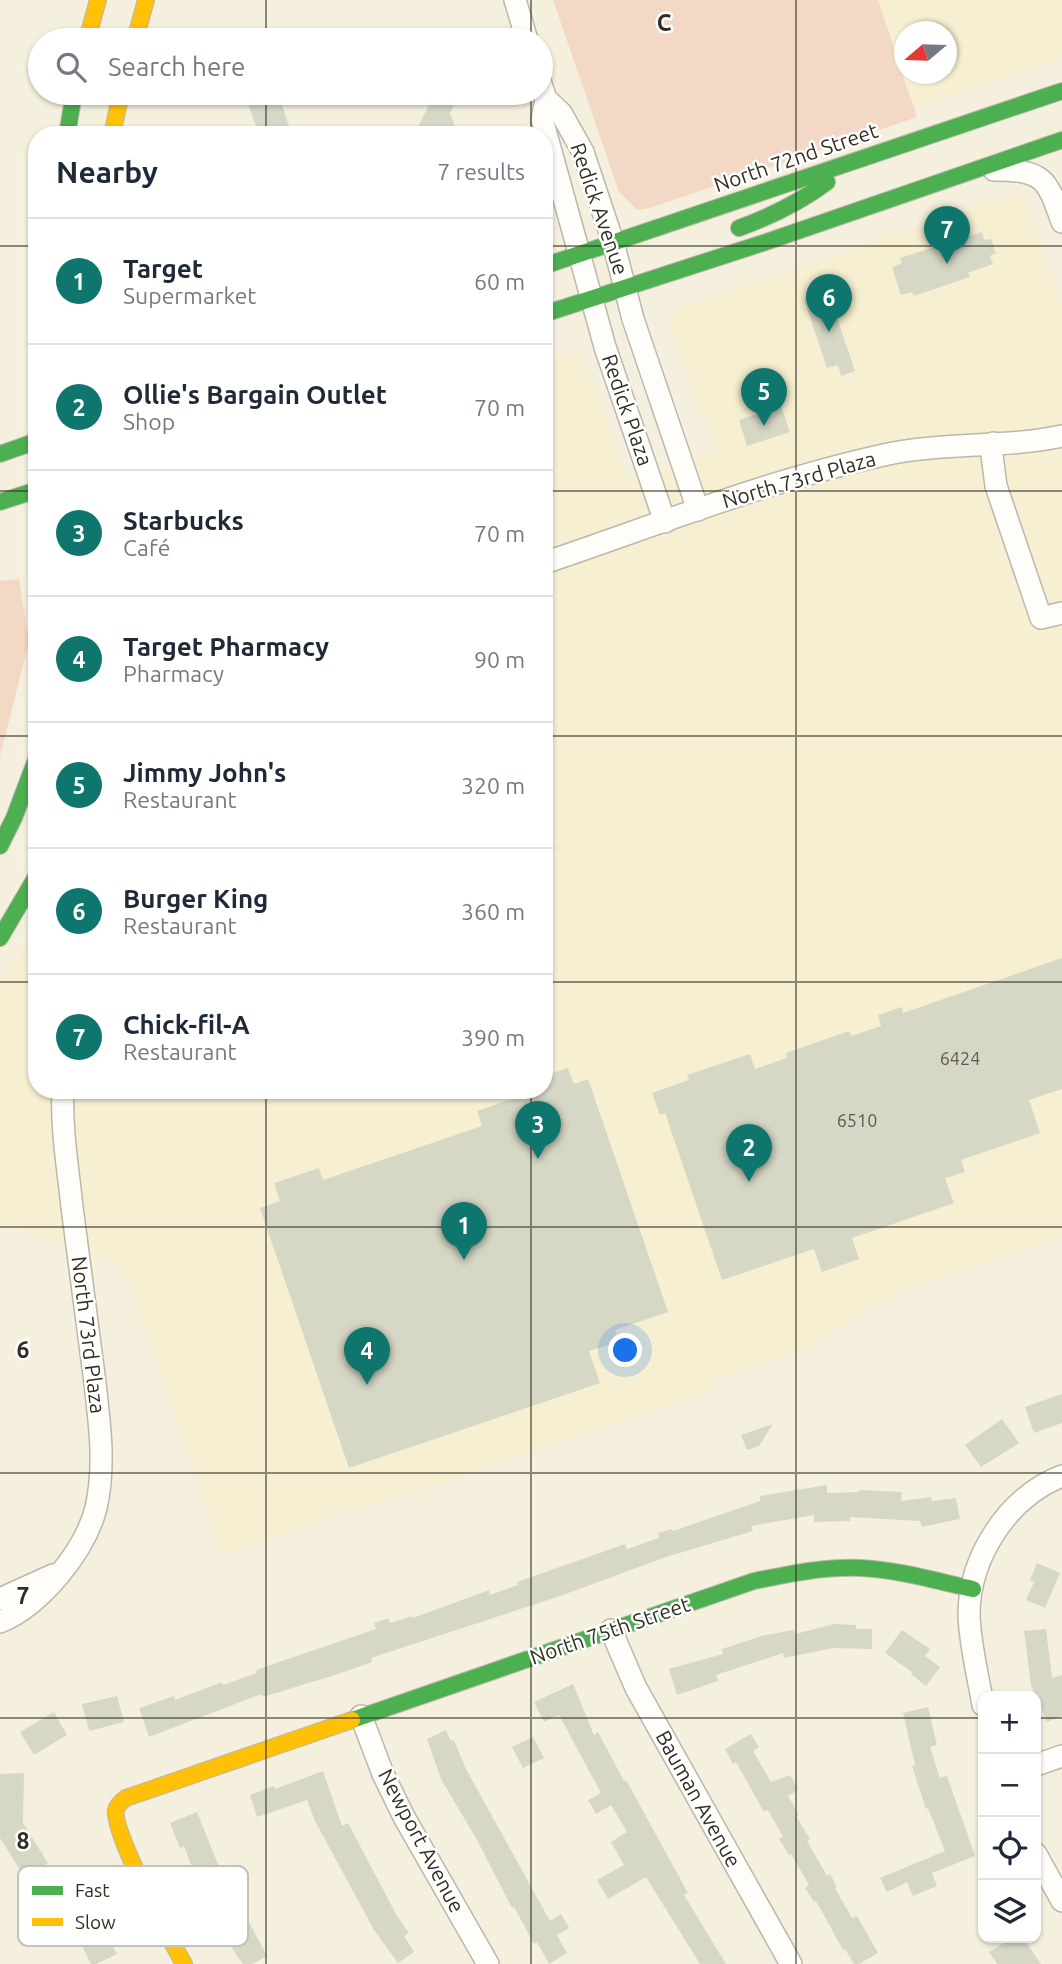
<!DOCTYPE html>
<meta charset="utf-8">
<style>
:root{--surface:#fff;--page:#f2f2f3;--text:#1f2937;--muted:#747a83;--line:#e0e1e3;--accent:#0f766e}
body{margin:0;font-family:Ubuntu,sans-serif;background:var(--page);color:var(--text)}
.controls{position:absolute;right:21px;bottom:21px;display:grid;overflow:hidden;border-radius:14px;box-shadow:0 2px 5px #0004}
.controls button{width:63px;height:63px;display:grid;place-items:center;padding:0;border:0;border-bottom:2px solid var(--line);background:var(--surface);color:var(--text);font:35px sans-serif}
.compass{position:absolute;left:894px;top:21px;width:63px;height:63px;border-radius:50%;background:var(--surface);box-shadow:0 2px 5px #0004;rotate:251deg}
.you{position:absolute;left:626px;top:1351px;width:24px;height:24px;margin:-18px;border:5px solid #fff;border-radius:50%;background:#1a73e8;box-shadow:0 0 0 10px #1a73e833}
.badge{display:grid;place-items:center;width:46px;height:46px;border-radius:50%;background:var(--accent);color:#fff;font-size:23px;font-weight:700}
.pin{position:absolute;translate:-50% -58px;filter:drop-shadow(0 2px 4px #0008)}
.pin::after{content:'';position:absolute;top:37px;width:24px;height:21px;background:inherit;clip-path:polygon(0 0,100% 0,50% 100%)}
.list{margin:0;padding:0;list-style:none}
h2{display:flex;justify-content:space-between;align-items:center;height:91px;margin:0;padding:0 28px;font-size:30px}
h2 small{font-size:23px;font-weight:400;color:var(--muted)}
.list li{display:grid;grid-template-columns:46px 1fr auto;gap:21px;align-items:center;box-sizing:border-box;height:126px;padding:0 28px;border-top:2px solid var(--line)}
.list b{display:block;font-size:26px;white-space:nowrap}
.list p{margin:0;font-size:23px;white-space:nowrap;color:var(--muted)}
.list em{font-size:23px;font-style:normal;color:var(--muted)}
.icon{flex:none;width:38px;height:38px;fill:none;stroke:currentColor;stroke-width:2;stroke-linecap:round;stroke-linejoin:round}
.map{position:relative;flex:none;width:1062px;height:1964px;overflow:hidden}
.search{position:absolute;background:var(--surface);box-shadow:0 2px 5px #0004;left:28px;top:28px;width:525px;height:77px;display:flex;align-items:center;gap:18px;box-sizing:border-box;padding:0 24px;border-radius:38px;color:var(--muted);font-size:26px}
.panel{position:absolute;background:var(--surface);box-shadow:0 2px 5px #0004;left:28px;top:126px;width:525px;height:973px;border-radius:28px}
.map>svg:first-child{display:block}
</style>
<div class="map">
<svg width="1062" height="1964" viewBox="0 0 1062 1964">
<rect width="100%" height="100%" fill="#f5f0de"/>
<g fill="#f7efd1" fill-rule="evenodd">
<path d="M878 0H1062V57L914 108ZM904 32H946V74H904Z"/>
<polygon points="1023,191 1062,305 1062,1236 902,1291 796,1353 711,1381 714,1391 371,1507 362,1505 222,1555 217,1535 122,1264 0,1225 0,983 37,926 37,1090 544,1090 544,354 581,353 629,482 713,451 711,438 670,324 680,307"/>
</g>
<g fill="#f3d8c5">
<polygon points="553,0 878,0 917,117 650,208 637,210 619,192"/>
<polygon points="19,579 29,642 0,756 0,581"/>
</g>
<g fill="#d7d7c6">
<polygon points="435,93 460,93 450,113 458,135 414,135"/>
<polygon points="279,96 292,135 259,135 249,106"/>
<polygon points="982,232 984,240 991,239 996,253 990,256 993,264 968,273 970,277 914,296 912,292 901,295 892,267 902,263 900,258"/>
<polygon points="828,291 855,371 841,376 838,365 827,368 804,299"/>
<polygon points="781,406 790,432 747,446 739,420"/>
<polygon points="1062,958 1062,1089 1029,1100 1040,1133 961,1160 965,1172 945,1178 954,1203 852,1238 859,1259 822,1272 814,1249 722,1280 665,1113 660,1115 652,1093 689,1080 687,1075 750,1054 755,1069 787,1058 786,1053 849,1031 851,1036 881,1026 878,1015 902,1007 903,1013"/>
<polygon points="568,1068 574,1084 588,1079 668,1312 615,1330 619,1342 589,1351 600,1383 349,1468 260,1208 280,1201 274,1183 319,1168 323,1180 482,1126 477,1111 518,1097 516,1090 544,1090 544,1076"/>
<polygon points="1062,1394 1062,1423 1034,1433 1025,1407"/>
<polygon points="1002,1419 1019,1443 981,1467 965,1445"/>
<polygon points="773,1424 759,1446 747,1450 741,1435"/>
<polygon points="827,1485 827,1493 859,1492 859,1490 902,1492 901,1501 931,1497 932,1501 956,1498 960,1519 922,1527 920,1521 850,1517 850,1521 814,1522 814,1515 751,1526 753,1531 666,1557 563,1595 371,1658 372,1662 338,1674 263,1697 261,1694 149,1737 139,1708 174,1696 175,1700 222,1682 223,1685 257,1673 256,1670 376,1629 374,1623 388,1618 390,1623 412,1616 413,1618 489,1590 490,1595 518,1585 517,1582 625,1544 627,1549 659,1538 658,1533 672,1529 673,1531 760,1501 760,1496"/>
<polygon points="1037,1563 1060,1573 1045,1608 1026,1600 1034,1582 1030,1580"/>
<polygon points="834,1624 856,1625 856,1629 872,1629 872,1649 833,1648 784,1658 783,1653 716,1675 718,1681 677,1695 669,1669 723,1654 722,1649 765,1635 794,1630 795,1634"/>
<polygon points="1046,1629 1052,1678 1062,1675 1062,1716 1047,1722 1031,1685 1024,1631"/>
<polygon points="902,1630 930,1649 925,1656 940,1667 926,1686 911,1674 912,1672 885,1653"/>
<polygon points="573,1684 594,1735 598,1732 624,1781 626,1780 688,1893 684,1895 726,1964 700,1964 646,1877 608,1899 597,1880 624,1865 611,1842 627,1832 611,1805 596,1814 588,1800 601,1793 559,1715 544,1722 534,1702"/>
<polygon points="117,1696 124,1722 89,1731 82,1704"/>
<polygon points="928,1707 937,1745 930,1747 940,1778 947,1776 975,1856 932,1873 937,1886 913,1896 907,1882 887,1892 880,1878 945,1851 928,1808 926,1809 912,1766 915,1765 903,1713"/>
<polygon points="54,1712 67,1735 34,1755 20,1732"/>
<polygon points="446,1730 451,1741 454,1740 466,1769 550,1921 561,1914 569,1928 557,1935 567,1953 549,1964 537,1942 534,1944 514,1907 512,1908 477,1840 441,1779 427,1739"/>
<polygon points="751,1734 759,1747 753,1751 771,1782 790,1775 798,1790 788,1796 799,1815 796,1816 810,1839 807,1841 827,1876 830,1874 837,1887 835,1888 852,1918 857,1916 878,1953 859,1964 854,1964 845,1949 843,1950 816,1901 814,1902 805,1888 809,1885 791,1854 789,1855 779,1839 783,1837 768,1810 764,1812 736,1762 733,1764 725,1749"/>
<polygon points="533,1737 544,1758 523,1768 512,1747"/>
<polygon points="323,1771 342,1826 348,1823 397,1916 409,1933 404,1936 414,1952 398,1963 374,1930 315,1821 307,1800 257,1817 250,1795 274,1786 275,1789"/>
<polygon points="24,1773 23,1823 48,1863 25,1878 0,1838 0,1774"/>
<polygon points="197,1812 217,1862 267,1956 252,1964 243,1964 235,1953 199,1886 184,1846 180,1848 170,1823"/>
<polygon points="80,1872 95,1907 94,1908 117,1954 96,1964 91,1964 75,1932 77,1931 56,1882"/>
<polygon points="1012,1938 1023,1938 1041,1964 997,1964 989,1952"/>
</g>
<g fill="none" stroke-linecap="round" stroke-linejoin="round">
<defs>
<g id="street">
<polyline points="515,0 527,40"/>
<polyline points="541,84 546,99 561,113 583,152 613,242 633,319 698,510"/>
<polyline points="546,99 542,119 605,347 665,522"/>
<path d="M994 170C1043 170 1047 178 1062 222"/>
<polyline points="993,443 992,455 996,486 1041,618 1062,613"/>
<path d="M544 563C659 524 774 478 893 453 949 442 1007 448 1062 436"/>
<polyline points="0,1599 53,1575"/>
<path d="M0 1622C41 1605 85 1551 96 1508 106 1465 99 1418 94 1375 87 1319 79 1263 72 1207 68 1168 61 1129 63 1090"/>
<polyline points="611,1630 636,1688 791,1964"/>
<path d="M983 1705C978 1676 970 1645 969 1615 969 1557 1008 1497 1062 1476"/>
<polyline points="361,1716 383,1774 404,1817 488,1964"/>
<polyline points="1036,1765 1062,1756"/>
<polyline points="1036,1854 1062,1901"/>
</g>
<g id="fast">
<polyline points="67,135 74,93"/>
<path d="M739 228C772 216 799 203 827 182"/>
<polyline points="544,266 1062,91"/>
<polyline points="544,314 766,242 1062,140"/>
<polyline points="0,454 37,441"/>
<polyline points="0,502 37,490"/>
<polyline points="0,846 14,818 37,757"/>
<polyline points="0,938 37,875"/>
<path d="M352 1720 754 1581C789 1574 825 1566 861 1568 899 1570 936 1581 973 1589"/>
</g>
<g id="slow">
<polyline points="87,40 98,0"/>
<polyline points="135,40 146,0"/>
<polyline points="112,135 121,93"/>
<path d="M184 1964C171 1941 111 1830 116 1810 117 1805 122 1801 126 1798L352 1720"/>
</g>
</defs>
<use href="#street" stroke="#bbb7aa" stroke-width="24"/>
<use href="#fast" stroke="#bbb7aa" stroke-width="18"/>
<use href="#slow" stroke="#bbb7aa" stroke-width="18"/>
<use href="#street" stroke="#fefdfa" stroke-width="21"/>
<use href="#fast" stroke="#4caf50" stroke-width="16"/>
<use href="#slow" stroke="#ffc107" stroke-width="16"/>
</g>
<path fill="none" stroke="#322f22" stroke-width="2" stroke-opacity="0.55" d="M266 0V40M531 0V40M796 0V1964M266 93V135M531 93V135M0 246H37M544 246H1062M0 491H37M544 491H1062M0 736H37M544 736H1062M0 982H37M544 982H1062M266 1090V1964M531 1090V1964M0 1227H1062M0 1473H1062M0 1718H983M1036 1718H1062"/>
<g text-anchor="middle" stroke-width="5" stroke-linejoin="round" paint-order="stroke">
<g font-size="18" fill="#5e5c4e">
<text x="960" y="1065">6424</text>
<text x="857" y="1127">6510</text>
</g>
<g font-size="21" fill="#322f22" stroke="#fff">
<text transform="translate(796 158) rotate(-19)" y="7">North 72nd Street</text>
<text transform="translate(599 209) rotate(71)" y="7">Redick Avenue</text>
<text transform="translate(627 410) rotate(71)" y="7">Redick Plaza</text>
<text transform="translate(799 480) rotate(-16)" y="7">North 73rd Plaza</text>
<text transform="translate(88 1335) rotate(83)" y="7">North 73rd Plaza</text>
<text transform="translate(610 1631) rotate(-19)" y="7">North 75th Street</text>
<text transform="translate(698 1799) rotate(61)" y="7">Bauman Avenue</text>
<text transform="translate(421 1841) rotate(62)" y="7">Newport Avenue</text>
</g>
</g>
<rect x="18" y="1866" width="230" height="80" rx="10" fill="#fff" stroke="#c2c1bd" stroke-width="2"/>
<rect x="32" y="1886" width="31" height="9" fill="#4caf50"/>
<rect x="32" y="1918" width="31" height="8" fill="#ffc107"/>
<g font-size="19" fill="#322f22">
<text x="75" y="1897">Fast</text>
<text x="75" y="1929">Slow</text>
</g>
<g font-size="23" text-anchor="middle" font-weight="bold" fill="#322f22" stroke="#fff" stroke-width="5" stroke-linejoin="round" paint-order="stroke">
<text x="664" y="31">C</text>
<text x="23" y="1358">6</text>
<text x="23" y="1604">7</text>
<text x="23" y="1849">8</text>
</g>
</svg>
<div class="controls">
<button>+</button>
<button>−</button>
<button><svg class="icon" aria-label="locate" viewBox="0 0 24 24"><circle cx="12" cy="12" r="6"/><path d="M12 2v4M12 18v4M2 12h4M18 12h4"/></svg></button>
<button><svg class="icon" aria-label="layers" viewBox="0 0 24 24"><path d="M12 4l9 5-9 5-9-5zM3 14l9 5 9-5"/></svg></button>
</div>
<svg class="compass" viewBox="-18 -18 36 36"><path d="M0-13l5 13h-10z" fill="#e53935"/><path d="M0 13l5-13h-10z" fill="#747a83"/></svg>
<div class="you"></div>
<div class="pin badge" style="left:464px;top:1260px">1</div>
<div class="pin badge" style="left:749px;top:1182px">2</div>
<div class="pin badge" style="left:538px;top:1159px">3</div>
<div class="pin badge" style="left:367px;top:1385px">4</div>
<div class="pin badge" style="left:764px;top:426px">5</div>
<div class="pin badge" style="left:829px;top:332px">6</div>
<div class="pin badge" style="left:947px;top:264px">7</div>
<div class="search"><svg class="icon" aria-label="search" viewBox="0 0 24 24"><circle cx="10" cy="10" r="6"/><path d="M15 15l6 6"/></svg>Search here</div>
<section class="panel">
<h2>Nearby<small>7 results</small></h2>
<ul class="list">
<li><span class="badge">1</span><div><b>Target</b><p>Supermarket</p></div><em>60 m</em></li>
<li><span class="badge">2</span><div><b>Ollie's Bargain Outlet</b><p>Shop</p></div><em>70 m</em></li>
<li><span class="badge">3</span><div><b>Starbucks</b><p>Café</p></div><em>70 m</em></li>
<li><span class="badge">4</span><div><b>Target Pharmacy</b><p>Pharmacy</p></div><em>90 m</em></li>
<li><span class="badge">5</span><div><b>Jimmy John's</b><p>Restaurant</p></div><em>320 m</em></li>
<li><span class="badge">6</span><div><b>Burger King</b><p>Restaurant</p></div><em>360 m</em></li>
<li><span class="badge">7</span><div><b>Chick-fil-A</b><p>Restaurant</p></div><em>390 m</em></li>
</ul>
</section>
</div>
